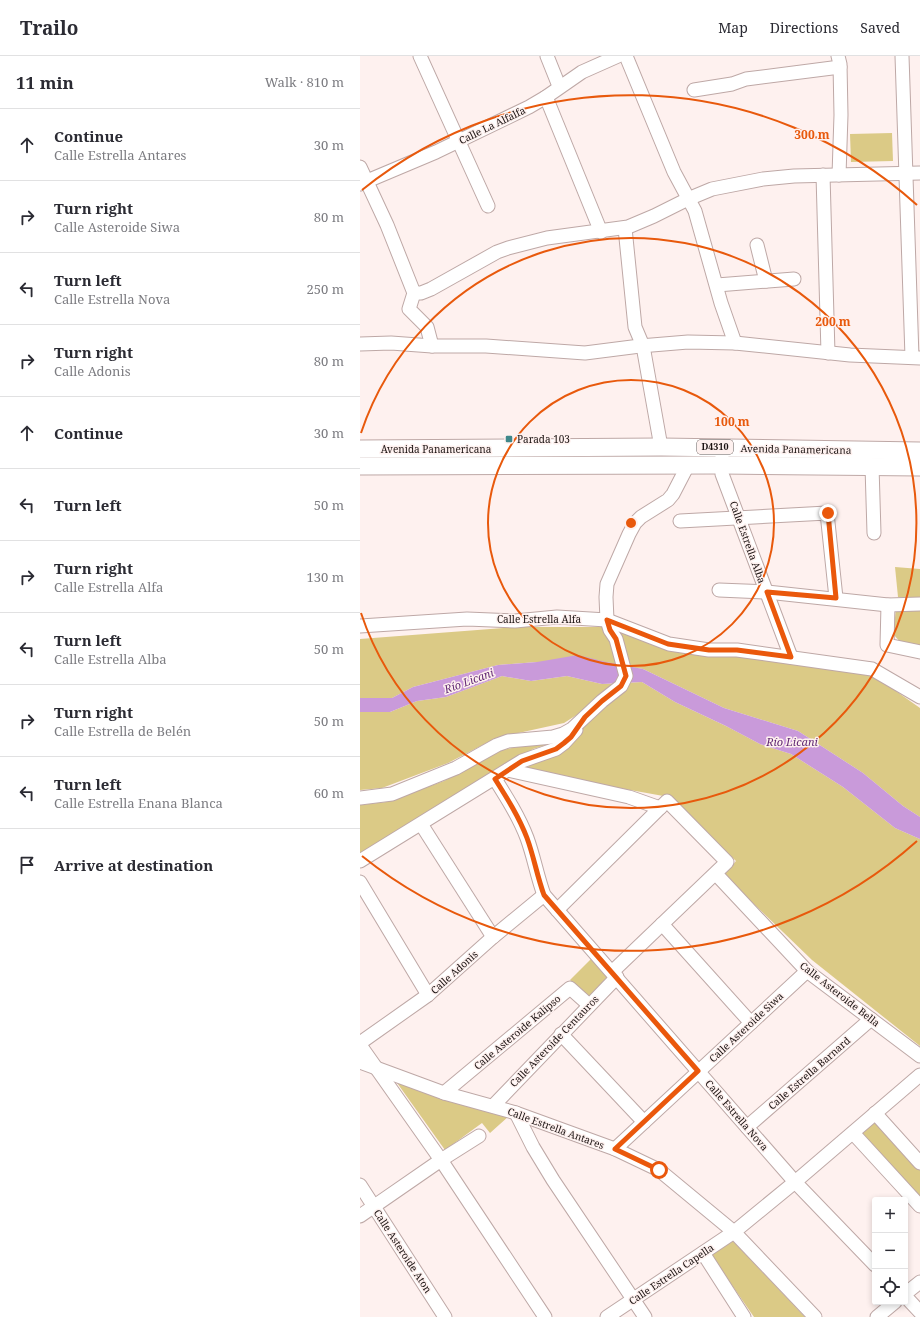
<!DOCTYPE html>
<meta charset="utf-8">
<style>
:root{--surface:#fff;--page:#f2f2f3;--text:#2b2b33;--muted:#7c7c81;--line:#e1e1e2}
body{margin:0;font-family:"Noto Serif",serif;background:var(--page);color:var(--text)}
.controls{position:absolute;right:12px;bottom:12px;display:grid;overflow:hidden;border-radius:4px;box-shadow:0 2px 6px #0003}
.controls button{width:36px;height:36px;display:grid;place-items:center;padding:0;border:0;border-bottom:1px solid var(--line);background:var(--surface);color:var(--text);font:20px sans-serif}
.stop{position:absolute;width:12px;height:12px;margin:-9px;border:3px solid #ea580c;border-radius:50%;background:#fff}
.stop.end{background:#ea580c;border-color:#fff;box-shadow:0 1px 4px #0008}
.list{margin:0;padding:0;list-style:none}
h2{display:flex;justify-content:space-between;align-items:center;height:52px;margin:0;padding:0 16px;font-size:17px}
h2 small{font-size:13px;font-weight:400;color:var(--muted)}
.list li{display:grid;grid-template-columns:26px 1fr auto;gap:12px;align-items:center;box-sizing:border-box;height:72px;padding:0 16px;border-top:1px solid var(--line)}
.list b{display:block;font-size:15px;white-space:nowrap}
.list p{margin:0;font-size:13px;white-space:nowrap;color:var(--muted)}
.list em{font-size:13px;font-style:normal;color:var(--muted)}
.icon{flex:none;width:22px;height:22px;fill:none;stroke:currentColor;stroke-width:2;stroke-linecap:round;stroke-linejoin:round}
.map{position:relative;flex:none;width:560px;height:1261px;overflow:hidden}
header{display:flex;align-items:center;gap:24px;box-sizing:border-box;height:56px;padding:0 20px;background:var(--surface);border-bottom:1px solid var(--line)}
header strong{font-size:19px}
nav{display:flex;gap:22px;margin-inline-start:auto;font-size:14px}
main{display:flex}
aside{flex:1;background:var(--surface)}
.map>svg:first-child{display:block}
</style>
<header>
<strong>Trailo</strong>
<nav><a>Map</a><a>Directions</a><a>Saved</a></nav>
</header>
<main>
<aside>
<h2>11 min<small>Walk · 810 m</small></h2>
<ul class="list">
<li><svg class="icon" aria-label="ahead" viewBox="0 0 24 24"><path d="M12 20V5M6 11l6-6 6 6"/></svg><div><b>Continue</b><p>Calle Estrella Antares</p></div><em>30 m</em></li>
<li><svg class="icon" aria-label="right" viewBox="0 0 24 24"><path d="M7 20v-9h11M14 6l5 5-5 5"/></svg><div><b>Turn right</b><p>Calle Asteroide Siwa</p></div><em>80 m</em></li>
<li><svg class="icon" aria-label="left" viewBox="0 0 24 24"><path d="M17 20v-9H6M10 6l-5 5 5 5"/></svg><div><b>Turn left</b><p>Calle Estrella Nova</p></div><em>250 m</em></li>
<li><svg class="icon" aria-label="right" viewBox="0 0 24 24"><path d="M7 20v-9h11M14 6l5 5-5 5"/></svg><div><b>Turn right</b><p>Calle Adonis</p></div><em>80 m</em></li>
<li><svg class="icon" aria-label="ahead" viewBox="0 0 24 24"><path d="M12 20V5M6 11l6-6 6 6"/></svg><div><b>Continue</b></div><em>30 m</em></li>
<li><svg class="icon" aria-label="left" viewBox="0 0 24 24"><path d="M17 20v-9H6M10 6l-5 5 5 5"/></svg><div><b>Turn left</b></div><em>50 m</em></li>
<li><svg class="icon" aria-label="right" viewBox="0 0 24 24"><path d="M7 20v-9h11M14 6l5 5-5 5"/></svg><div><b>Turn right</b><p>Calle Estrella Alfa</p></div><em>130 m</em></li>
<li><svg class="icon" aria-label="left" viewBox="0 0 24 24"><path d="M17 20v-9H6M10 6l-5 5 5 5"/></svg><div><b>Turn left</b><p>Calle Estrella Alba</p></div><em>50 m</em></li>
<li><svg class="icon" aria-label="right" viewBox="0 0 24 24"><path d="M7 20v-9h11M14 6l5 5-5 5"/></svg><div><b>Turn right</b><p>Calle Estrella de Belén</p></div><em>50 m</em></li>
<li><svg class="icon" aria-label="left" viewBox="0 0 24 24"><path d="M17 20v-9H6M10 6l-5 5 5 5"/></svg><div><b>Turn left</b><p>Calle Estrella Enana Blanca</p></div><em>60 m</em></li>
<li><svg class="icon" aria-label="arrive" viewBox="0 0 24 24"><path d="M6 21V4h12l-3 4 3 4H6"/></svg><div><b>Arrive at destination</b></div></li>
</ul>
</aside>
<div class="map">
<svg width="560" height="1261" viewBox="0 0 560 1261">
<rect width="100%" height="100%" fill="#fef1ef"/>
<g fill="#dbca86">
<polygon points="532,77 533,105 491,106 490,78"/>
<polygon points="535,511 560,513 560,543 538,541"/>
<polygon points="536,553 560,555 560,592 543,589 533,578"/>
<polygon points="158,571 244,571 250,582 258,609 246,606 177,606 138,609 53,631 32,642 0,642 0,583"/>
<polygon points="260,574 313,595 412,604 513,619 560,652 560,761 543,750 503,717 438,675 364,652 283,613 269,611"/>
<polygon points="142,620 171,625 207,620 242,628 282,626 315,646 368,671 400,688 431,698 483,731 535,772 560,783 560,990 452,904 364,819 376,805 309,741 220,725 165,712 205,693 234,660 226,653 204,667 136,682 88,707 22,732 0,734 0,656 30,656 57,645 86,641"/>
<polygon points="196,686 173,693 0,797 0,749 26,746 84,725 137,695 157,691"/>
<polygon points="232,902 248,920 229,941 210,924"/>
<polygon points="35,1024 149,1060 130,1077 122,1067 85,1094"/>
<polygon points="516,1064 560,1113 560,1143 501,1077"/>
<polygon points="373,1185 445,1261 394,1261 351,1199"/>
</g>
<polygon fill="#c99ada" points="218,599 246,606 283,613 364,652 438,675 503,717 543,750 560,761 560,783 535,772 483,731 431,698 400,688 366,670 315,646 282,626 242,628 207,620 171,625 142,620 86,641 57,645 30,656 0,656 0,642 32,642 53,631 138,609 177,606"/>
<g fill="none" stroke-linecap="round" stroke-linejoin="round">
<defs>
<g id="minor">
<polyline points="60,0 128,150"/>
<polyline points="187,0 199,30"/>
<polyline points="266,0 314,116 335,155 361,247 375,287"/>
<polyline points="478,0 480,8 481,59 479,119"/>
<polyline points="542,0 552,301"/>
<polyline points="334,34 372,28 386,23 480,11"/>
<polyline points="186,41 241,176"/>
<polyline points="0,111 27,169 54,237 49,253 67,271 72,290"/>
<polyline points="463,119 468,297"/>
<polyline points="0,128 76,96 169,51 186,41 222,16 258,0"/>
<polyline points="265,172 275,271 283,290 301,391"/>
<polyline points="397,189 406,225"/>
<polyline points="357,229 434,223"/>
<polyline points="54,237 61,237 71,233 137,196 148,192 187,182 268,171 294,160 328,143 352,133 403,123 434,120 560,117"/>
<polyline points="0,288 31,287 72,290 126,290 225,297 280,290 328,286 375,287 490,299 560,302"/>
<polyline points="362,401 362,418 431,601"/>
<polyline points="512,410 514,477"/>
<polyline points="320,465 467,457 476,542"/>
<polyline points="359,534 407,536 528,549 560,548"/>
<polyline points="528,549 527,589 560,596"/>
<polyline points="0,570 107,563 155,565 197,561 247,564 309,588 349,594 377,594 512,613 560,641"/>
<polyline points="148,714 269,741 300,752"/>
<path d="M135 723C147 742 159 761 167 782 174 801 177 820 184 839L435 1126 515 1209"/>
<polyline points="0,742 32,738 96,712 137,689 148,685 193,681 203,678 212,673 242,645 261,630 266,620 256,583 250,574 247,564 246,541 247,528 269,478 275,467 281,461 308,444 313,438 328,409"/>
<polyline points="61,768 133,881"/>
<polyline points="0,805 162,705 196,693 204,687 216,674"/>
<polyline points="356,818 447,915 560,1000"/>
<polyline points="0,826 68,939"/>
<polyline points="197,854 307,745 367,806 252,916"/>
<polyline points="302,868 391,967"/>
<polyline points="201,978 284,1066"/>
<polyline points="0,987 68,939 133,881 184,839"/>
<polyline points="0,989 81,1104 185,1261"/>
<polyline points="0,1006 84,1037 156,1057 255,1093 299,1114 374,1176 455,1261"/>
<polyline points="84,1037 210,932 229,949"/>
<polyline points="133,1050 257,921"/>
<polyline points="156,1057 173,1091 193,1124 285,1261"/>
<polyline points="515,1057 560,1107"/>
<polyline points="387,1071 511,963"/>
<polyline points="493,1077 560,1150"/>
<polyline points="255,1093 447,915"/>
<polyline points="0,1129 85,1261"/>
<polyline points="0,1160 81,1104 119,1080"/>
<polyline points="343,1197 384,1261"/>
<polyline points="545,1238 560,1226"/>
<polyline points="545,1240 560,1256"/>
<polyline points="247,1261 374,1176 435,1126 560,1019"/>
<polyline points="517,1261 535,1246"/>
</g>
<g id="major">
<polyline points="0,393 301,391 560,395"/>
<polyline points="0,410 362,409 560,411"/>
</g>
</defs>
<use href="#minor" stroke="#bea8a6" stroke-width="15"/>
<use href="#major" stroke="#bea8a6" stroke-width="19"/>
<use href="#minor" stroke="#fff" stroke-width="13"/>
<use href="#major" stroke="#fff" stroke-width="17"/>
</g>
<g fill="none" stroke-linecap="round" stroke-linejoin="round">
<path stroke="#ea580c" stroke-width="5" d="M299 1114 255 1093 338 1015 184 839C177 820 174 801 167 782 159 761 147 742 135 723L162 705 196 693 204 687 211 681 225 661 242 645 261 630 266 620 256 583 250 574 247 564 308 588 349 594H377L431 601 407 536 476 542 468 457"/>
</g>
<g fill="none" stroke="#e8590c" stroke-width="2">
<circle cx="271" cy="467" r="143"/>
<path d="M1 377A285 285 0 1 1 1 557"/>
<path d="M557 785A428 428 0 0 1 2 800M2 134A428 428 0 0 1 557 149"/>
</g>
<rect fill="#3f888a" stroke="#fef1ef" stroke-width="1.5" x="145" y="379" width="8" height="8" rx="2"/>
<g text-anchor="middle" stroke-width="3" stroke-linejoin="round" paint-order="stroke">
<rect fill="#fef1ef" stroke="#5f5654" stroke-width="1" x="337" y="384" width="36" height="14" rx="3"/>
<g font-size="9" font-weight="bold" fill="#1b1312">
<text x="355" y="394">D4310</text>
</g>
<g font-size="10" fill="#1b1312" stroke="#fef1ef">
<text transform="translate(132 69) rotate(-26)" y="4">Calle La Alfalfa</text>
<text x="76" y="397">Avenida Panamericana</text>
<text transform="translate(436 393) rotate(1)" y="4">Avenida Panamericana</text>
<text transform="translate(388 486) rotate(70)" y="4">Calle Estrella Alba</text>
<text x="179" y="567">Calle Estrella Alfa</text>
<text transform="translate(94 916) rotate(-42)" y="4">Calle Adonis</text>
<text transform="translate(480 938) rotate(38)" y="4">Calle Asteroide Bella</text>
<text transform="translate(386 971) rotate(-43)" y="4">Calle Asteroide Siwa</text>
<text transform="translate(157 976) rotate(-40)" y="4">Calle Asteroide Kalipso</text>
<text transform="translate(194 985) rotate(-46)" y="4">Calle Asteroide Centauros</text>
<text transform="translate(449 1017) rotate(-41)" y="4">Calle Estrella Barnard</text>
<text transform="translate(377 1059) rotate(49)" y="4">Calle Estrella Nova</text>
<text transform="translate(196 1072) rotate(20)" y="4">Calle Estrella Antares</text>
<text transform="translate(43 1195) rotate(57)" y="4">Calle Asteroide Aton</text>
<text transform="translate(311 1218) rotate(-34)" y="4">Calle Estrella Capella</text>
</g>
<g font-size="10" fill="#1b1312" stroke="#fef1ef" text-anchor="start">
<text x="157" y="387">Parada 103</text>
</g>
<g font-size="11" font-style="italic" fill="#612874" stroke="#fef1ef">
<text transform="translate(109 625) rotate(-20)" y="4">Río Licani</text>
<text x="432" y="690">Río Licani</text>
</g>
</g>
<circle cx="271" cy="467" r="6" fill="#e8590c" stroke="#fef1ef" stroke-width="2"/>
<g font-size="12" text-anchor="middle" font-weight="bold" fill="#e8590c" stroke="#fef1ef" stroke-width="3" stroke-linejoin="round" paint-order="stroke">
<text x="452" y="83">300 m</text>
<text x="473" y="270">200 m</text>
<text x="372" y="370">100 m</text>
</g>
</svg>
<div class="controls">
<button>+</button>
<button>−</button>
<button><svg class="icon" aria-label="locate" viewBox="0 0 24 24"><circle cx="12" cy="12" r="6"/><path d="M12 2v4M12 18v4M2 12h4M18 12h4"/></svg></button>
</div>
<div class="stop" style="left:299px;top:1114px"></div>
<div class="stop end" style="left:468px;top:457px"></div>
</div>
</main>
